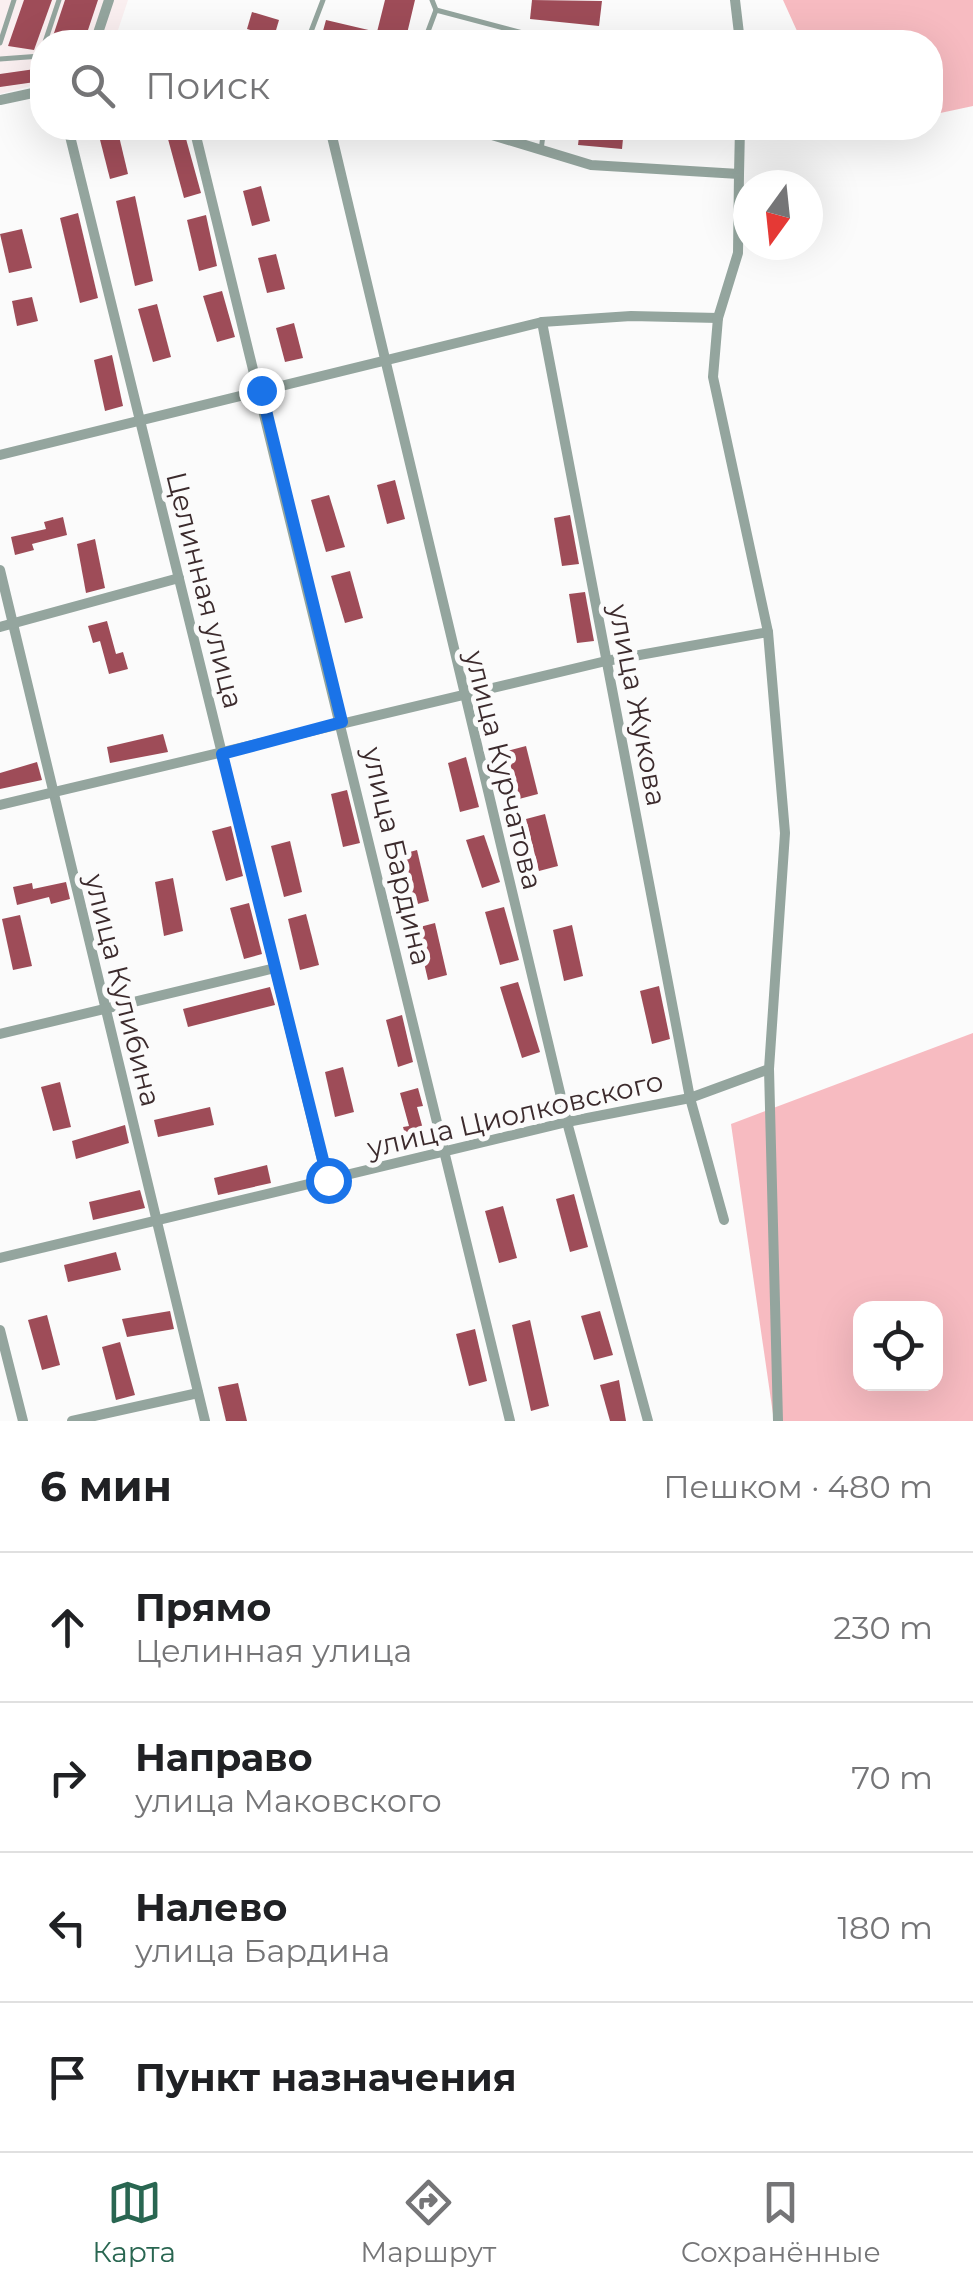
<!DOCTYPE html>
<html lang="ru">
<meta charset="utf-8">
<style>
:root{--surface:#fff;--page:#f2f2f2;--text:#202124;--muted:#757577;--line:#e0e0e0;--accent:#296651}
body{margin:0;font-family:Montserrat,sans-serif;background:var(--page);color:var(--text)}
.controls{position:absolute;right:30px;bottom:30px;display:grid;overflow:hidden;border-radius:20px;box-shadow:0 10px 40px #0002}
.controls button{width:90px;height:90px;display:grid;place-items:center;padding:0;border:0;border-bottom:2px solid var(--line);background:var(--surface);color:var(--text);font:50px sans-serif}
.compass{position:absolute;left:733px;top:170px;width:90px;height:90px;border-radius:50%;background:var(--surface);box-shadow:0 10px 40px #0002;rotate:195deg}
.stop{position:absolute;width:30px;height:30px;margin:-22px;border:8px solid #1a73e8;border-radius:50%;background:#fff}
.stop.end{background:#1a73e8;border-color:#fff;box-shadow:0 2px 10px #0008}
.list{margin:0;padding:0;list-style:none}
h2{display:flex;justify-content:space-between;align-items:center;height:130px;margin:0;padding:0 40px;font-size:42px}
h2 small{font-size:32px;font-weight:400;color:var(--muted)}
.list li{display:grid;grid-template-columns:65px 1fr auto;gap:30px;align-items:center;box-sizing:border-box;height:150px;padding:0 40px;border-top:2px solid var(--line)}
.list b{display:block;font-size:38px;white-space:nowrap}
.list p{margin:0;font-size:32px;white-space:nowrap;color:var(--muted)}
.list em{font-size:32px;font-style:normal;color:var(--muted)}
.icon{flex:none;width:55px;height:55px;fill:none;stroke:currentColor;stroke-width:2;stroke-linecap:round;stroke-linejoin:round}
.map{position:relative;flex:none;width:973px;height:1421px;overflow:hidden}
.search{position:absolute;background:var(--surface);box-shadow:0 10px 40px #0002;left:30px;right:30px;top:30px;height:110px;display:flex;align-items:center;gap:25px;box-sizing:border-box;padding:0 35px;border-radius:40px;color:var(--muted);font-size:38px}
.sheet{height:730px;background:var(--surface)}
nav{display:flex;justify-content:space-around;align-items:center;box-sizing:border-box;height:140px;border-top:2px solid var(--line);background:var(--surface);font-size:28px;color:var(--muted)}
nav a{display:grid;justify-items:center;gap:5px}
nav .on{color:var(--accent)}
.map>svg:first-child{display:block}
</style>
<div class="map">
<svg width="973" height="1421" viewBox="0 0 973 1421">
<rect width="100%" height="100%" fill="#fbfbfb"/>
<polygon fill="#faeff0" points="0,0 128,0 114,42 42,42 42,83 0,94"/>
<g fill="#f7bbc1" fill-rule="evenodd">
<polygon points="783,0 973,0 973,106 931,115 930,42 802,42"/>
<path d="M973 1033V1421H774L731 1124ZM860 1308H936V1384H860Z"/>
</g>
<g fill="#9e4c58">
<polygon points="24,0 52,0 34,50 8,46"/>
<polygon points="65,0 98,0 84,42 51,42"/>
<polygon points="385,0 415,0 405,42 320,42 326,20 377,32"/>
<polygon points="532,0 602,1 599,26 530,19"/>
<polygon points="252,12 279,20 274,37 247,29"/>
<polygon points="42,68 42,81 0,87 0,74"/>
<polygon points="97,128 117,128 128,174 110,179"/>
<polygon points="165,128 183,128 201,193 184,198"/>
<polygon points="580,128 624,128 622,149 578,145"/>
<polygon points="261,186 270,221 252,226 243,191"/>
<polygon points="135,196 153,281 135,286 116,201"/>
<polygon points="78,213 98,298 80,303 60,218"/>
<polygon points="206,215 217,266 199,271 187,220"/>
<polygon points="22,229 32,268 9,273 0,234"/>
<polygon points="276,254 285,289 267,293 258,258"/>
<polygon points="222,291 235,337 217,342 203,296"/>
<polygon points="32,297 38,321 17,326 12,301"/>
<polygon points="157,304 171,357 153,362 138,309"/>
<polygon points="294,323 303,358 285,362 276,328"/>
<polygon points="112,355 123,406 105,411 94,360"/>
<polygon points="395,480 405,519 387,524 377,485"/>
<polygon points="329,495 345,547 326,552 311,500"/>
<polygon points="570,515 579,564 562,566 554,518"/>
<polygon points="63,517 67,535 32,544 34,550 15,555 11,537 46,529 44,522"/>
<polygon points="95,539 105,588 86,593 77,544"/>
<polygon points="350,571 363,618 345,623 331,576"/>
<polygon points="585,592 594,641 577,643 569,594"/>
<polygon points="107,621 116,654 123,652 128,669 109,674 100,641 93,643 88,626"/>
<polygon points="163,734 168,752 110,763 107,747"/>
<polygon points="526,746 538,794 519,799 507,751"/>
<polygon points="466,757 479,807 460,812 448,763"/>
<polygon points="37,762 42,780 0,789 0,773"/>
<polygon points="347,790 360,843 343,847 331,794"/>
<polygon points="545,814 558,866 539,871 526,819"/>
<polygon points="231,826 243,876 226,881 212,831"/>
<polygon points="484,835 500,882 482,888 466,840"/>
<polygon points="290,841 302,892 284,897 271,846"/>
<polygon points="417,850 429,901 410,906 399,855"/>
<polygon points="173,878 183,931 164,936 155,882"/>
<polygon points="66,882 70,899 51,904 49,897 17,905 13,887 32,883 33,889"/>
<polygon points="249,903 262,954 244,959 230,908"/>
<polygon points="504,907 519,960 500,965 485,912"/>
<polygon points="306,914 319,965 300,970 288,919"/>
<polygon points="20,915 32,966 13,970 2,919"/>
<polygon points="435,923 447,975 428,980 416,928"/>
<polygon points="572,925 583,976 564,981 553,930"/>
<polygon points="518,982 540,1052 522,1058 500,987"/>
<polygon points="659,986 670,1039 652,1044 640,991"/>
<polygon points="270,987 275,1005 188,1027 183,1009"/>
<polygon points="402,1015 413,1062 398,1067 386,1020"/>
<polygon points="343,1067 354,1112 335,1117 325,1072"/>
<polygon points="60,1082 71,1127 53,1131 41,1087"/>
<polygon points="418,1088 423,1106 417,1107 426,1140 408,1145 403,1127 409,1126 400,1093"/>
<polygon points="210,1107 214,1125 158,1137 154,1120"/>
<polygon points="125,1125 129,1143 76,1159 72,1141"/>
<polygon points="267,1165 271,1183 218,1195 214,1178"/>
<polygon points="140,1190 145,1208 93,1220 89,1202"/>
<polygon points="574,1194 588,1247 570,1252 556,1199"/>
<polygon points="503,1206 517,1258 499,1263 485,1211"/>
<polygon points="116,1252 121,1270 68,1282 64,1265"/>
<polygon points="170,1311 174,1329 127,1337 122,1319"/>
<polygon points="600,1311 613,1355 594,1360 581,1316"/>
<polygon points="47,1315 60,1365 42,1370 28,1320"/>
<polygon points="530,1320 549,1406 531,1411 512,1325"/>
<polygon points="475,1329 487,1381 469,1386 456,1334"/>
<polygon points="120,1342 135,1395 116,1400 102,1347"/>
<polygon points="619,1380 626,1421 610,1421 600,1385"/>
<polygon points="238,1383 247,1421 226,1421 218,1387"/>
</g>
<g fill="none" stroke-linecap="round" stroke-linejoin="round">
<g stroke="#94a59e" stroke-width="5">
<polyline points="432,0 436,10"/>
<polyline points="45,42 59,0"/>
<polyline points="307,42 323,0"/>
<polyline points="424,42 436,10 557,42"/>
<polyline points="0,43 14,0"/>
<polyline points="0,59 41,56 42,51"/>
<polyline points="541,150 544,128"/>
</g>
<g stroke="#94a59e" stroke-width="10">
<polyline points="735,0 740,42"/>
<polyline points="95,42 109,0"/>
<polyline points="0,100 42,91"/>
<polyline points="68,128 327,1180"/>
<polyline points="194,128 510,1421"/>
<polyline points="330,128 567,1122 648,1421"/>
<polyline points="469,128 591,165 739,174 740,128"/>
<polyline points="542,322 690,1098 724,1220"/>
<polyline points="0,455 542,322 631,316 718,318 738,253 739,174"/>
<polyline points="0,570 205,1421"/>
<polyline points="0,627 179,578"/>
<polyline points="0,805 606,661 768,632 713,377 718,318"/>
<polyline points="0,1034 275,968"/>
<polyline points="769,1069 778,1421"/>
<polyline points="0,1258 567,1122 690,1098 769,1069 785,833 768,632"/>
<polyline points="0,1330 23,1421"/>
<polyline points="72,1421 198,1393"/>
</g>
</g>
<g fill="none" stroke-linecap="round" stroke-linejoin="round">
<polyline stroke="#1a73e8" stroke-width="12" points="261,390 342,722 222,754 328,1180"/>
</g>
<g text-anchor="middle" stroke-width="10" stroke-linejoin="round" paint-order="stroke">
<g font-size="28" fill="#3c2b2d" stroke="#fbfbfb">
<text transform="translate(205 590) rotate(76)" y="10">Целинная улица</text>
<text transform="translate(638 705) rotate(79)" y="10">улица Жукова</text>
<text transform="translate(504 770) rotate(76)" y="10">улица Курчатова</text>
<text transform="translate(397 856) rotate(77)" y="10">улица Бардина</text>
<text transform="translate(123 990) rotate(76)" y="10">улица Кулибина</text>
<text transform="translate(515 1114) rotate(-13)" y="10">улица Циолковского</text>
</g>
</g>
</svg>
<div class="controls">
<button><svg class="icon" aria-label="locate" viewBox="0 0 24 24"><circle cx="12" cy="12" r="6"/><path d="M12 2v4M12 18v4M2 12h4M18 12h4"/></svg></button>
</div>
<svg class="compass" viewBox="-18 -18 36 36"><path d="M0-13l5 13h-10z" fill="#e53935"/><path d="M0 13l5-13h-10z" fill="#757577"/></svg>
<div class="stop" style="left:328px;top:1180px"></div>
<div class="stop end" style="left:261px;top:390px"></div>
<div class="search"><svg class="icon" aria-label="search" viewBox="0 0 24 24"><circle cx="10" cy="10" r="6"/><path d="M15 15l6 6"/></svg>Поиск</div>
</div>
<section class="sheet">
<h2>6 мин<small>Пешком · 480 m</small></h2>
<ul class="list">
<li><svg class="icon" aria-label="ahead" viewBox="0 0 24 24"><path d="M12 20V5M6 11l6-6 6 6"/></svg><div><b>Прямо</b><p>Целинная улица</p></div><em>230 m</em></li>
<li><svg class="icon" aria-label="right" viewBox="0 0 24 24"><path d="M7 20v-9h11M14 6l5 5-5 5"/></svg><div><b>Направо</b><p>улица Маковского</p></div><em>70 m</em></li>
<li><svg class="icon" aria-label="left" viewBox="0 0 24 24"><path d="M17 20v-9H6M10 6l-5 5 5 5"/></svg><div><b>Налево</b><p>улица Бардина</p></div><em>180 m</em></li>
<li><svg class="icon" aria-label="arrive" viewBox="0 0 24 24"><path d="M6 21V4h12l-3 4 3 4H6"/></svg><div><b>Пункт назначения</b></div></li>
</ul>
</section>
<nav>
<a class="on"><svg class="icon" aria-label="map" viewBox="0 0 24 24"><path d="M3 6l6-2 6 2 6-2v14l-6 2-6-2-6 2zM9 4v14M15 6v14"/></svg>Карта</a>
<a><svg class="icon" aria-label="directions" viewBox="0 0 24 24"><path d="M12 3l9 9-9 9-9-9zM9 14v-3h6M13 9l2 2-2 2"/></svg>Маршрут</a>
<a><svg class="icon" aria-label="saved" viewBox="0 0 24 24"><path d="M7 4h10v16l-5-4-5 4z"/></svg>Сохранённые</a>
</nav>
